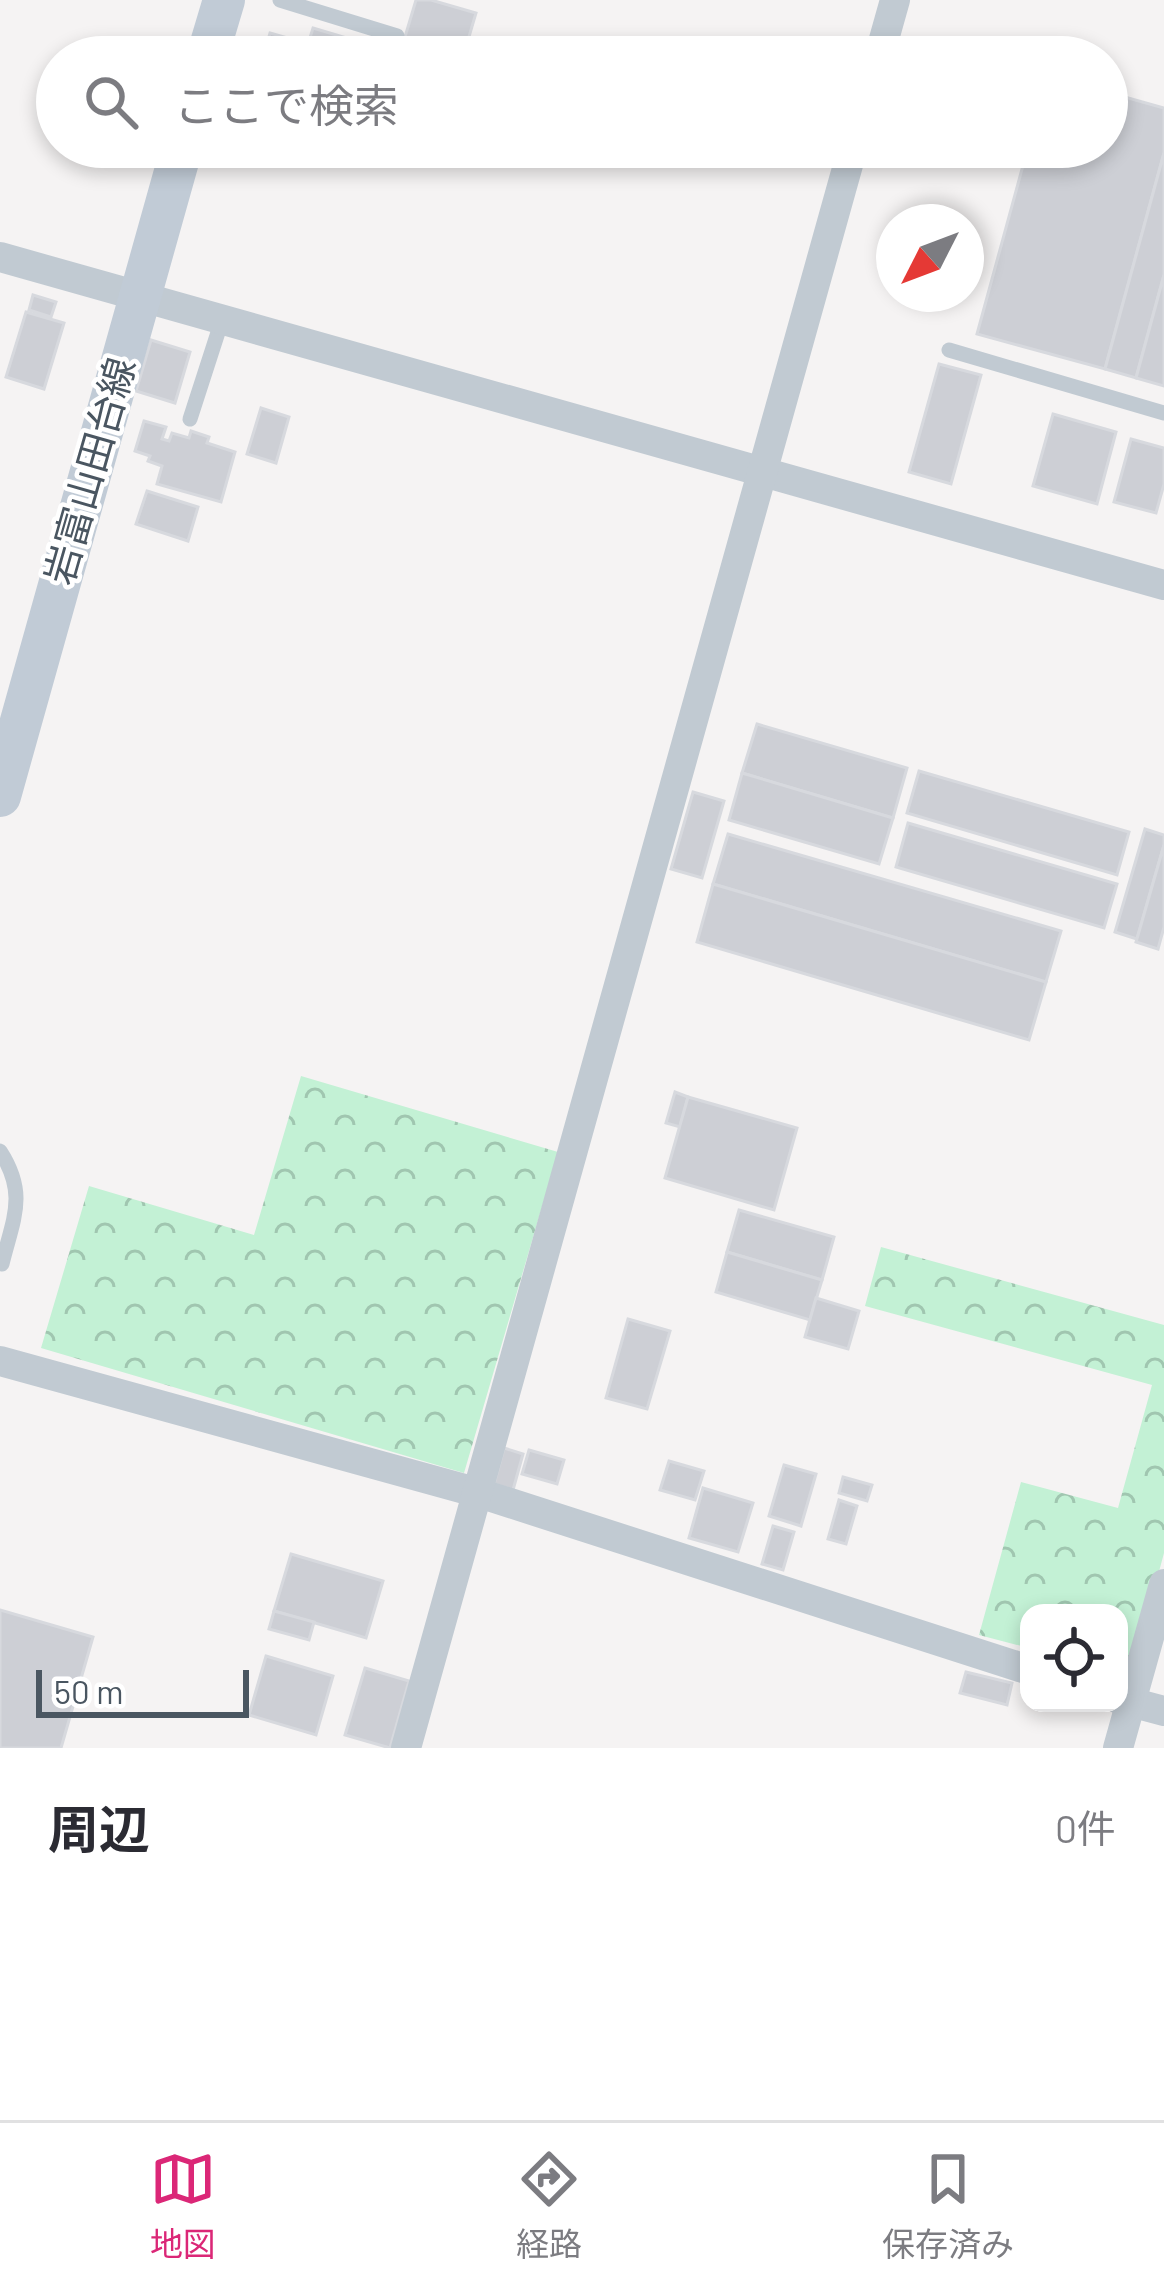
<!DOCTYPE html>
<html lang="ja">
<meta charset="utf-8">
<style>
:root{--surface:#fff;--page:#f2f2f3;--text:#2b2b33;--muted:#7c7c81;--line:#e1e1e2;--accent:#db2777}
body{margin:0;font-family:Barlow,"Noto Sans JP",sans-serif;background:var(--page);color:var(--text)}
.controls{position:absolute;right:36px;bottom:36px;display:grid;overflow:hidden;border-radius:24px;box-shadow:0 6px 18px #0003}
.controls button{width:108px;height:108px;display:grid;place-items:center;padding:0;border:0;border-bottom:3px solid var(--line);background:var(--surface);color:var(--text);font:60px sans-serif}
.compass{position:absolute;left:876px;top:204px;width:108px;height:108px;border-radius:50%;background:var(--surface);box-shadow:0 6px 18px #0003;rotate:228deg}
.scale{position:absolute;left:36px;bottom:30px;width:213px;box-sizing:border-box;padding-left:12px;border:6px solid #4a5661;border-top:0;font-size:33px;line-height:42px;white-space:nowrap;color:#4a5661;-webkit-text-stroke:9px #fff;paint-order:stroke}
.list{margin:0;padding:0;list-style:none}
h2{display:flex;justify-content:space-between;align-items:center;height:156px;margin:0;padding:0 48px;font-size:51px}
h2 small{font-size:39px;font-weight:400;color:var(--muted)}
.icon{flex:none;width:66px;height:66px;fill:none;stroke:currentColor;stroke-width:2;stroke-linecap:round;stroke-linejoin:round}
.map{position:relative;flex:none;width:1164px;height:1748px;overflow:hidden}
.search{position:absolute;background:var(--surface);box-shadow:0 6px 18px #0003;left:36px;right:36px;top:36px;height:132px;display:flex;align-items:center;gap:30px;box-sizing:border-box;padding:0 42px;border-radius:66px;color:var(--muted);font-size:45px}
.sheet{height:372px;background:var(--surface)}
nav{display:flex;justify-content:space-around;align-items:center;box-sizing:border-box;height:168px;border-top:3px solid var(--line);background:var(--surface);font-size:33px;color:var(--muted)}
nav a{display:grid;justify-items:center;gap:6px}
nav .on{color:var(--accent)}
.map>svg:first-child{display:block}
</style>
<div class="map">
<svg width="1164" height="1748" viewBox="0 0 1164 1748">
<defs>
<pattern id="forest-crowns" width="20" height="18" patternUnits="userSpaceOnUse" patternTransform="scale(3)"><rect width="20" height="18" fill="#c3f1d5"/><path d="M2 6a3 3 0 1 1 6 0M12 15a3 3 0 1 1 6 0" fill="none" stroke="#a0c6b0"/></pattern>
</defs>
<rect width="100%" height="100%" fill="#f5f3f3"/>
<g fill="url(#forest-crowns)">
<polygon points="301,1076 558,1152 464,1473 41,1348 89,1186 254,1235"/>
<polygon points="881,1247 1164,1325 1164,1553 1131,1676 1119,1673 1119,1613 1029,1613 1029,1648 979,1635 1021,1482 1118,1508 1152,1385 865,1306"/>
</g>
<g fill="#cdcfd5" stroke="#d7d9de" stroke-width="3">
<polygon points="416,0 431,0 476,13 463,57 399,57"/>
<polygon points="313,28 400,54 399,57 304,57"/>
<polygon points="270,33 305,43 301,57 263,57"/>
<polygon points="1107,92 1164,108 1164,153 1105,369 977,334 1028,147 1107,147"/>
<polygon points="1164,153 1164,275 1136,378 1105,369"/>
<polygon points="1164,275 1164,386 1136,378"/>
<polygon points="33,295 56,302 51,317 29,310"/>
<polygon points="26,312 64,323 44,389 6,377"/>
<polygon points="151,340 190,352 175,403 136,391"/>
<polygon points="939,364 981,375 951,484 909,472"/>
<polygon points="261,408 289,417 276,463 247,454"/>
<polygon points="1053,414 1116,432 1097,504 1033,486"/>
<polygon points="144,421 166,427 162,439 169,441 172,433 189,438 191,431 209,437 207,443 235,452 221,502 157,484 162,466 148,461 150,456 135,451"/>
<polygon points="1131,439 1164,448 1164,484 1156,513 1114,502"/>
<polygon points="147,491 198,507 188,541 136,524"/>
<polygon points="757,724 907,768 893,818 742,773"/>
<polygon points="919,771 1129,832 1117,875 907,813"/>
<polygon points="742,773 893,818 879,864 729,820"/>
<polygon points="693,792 724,801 702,878 671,869"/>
<polygon points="908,823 1117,884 1104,928 896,867"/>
<polygon points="1145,829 1164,835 1164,845 1137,939 1115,932"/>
<polygon points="728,834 1061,931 1046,982 713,884"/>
<polygon points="1164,845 1164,927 1158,949 1136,942"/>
<polygon points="713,884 1046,982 1029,1040 697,942"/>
<polygon points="675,1092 688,1097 680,1127 666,1123"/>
<polygon points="688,1097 797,1128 774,1210 665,1178"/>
<polygon points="739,1210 834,1237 822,1280 727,1252"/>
<polygon points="727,1252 822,1280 810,1320 716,1292"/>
<polygon points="816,1298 859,1311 848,1349 805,1337"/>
<polygon points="628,1319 670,1331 647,1409 606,1398"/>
<polygon points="504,1448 523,1454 513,1490 494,1484"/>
<polygon points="529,1450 564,1460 557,1484 522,1474"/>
<polygon points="669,1461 704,1471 695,1500 660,1490"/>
<polygon points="784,1465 816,1474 801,1526 769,1516"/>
<polygon points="843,1477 872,1485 867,1501 839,1493"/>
<polygon points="703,1488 753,1503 738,1552 689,1538"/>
<polygon points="839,1500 857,1506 846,1544 828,1539"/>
<polygon points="773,1526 794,1532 783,1570 762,1564"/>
<polygon points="291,1554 383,1581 366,1638 274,1611"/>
<polygon points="0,1610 93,1637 61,1748 0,1748"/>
<polygon points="274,1611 314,1622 309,1640 269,1629"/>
<polygon points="266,1656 333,1676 316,1735 249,1715"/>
<polygon points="365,1668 409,1681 390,1748 345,1735"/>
<polygon points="966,1672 1012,1683 1007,1705 960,1693"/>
</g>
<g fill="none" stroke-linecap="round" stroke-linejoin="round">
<g stroke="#c1cad2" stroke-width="15">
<polyline points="280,0 397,36"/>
<polyline points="949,350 1164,413"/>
<polyline points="190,419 222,320"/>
<path d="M0 1151C28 1194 13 1219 2 1264"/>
</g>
<g stroke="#c1cad2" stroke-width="30">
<polyline points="879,57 895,0"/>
<polyline points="0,257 1164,585"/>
<polyline points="0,1361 479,1493 1029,1670"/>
<polyline points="1119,1699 1164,1711"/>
<polyline points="406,1748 853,147"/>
<polyline points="1118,1748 1164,1584"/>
</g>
<g stroke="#c1cbd6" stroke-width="42">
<polyline points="207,57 224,0"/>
<polyline points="0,796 182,147"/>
</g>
</g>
<g text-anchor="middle" stroke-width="9" stroke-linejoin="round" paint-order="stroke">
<g font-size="39" fill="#4a5661" stroke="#fff">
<text transform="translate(90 471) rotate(-74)" y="14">岩富山田台線</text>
</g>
</g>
</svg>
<div class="controls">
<button><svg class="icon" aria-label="locate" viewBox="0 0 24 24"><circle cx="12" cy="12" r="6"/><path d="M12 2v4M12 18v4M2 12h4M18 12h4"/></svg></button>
</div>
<svg class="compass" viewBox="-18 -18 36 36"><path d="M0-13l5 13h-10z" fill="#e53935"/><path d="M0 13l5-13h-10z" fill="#7c7c81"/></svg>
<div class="scale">50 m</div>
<div class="search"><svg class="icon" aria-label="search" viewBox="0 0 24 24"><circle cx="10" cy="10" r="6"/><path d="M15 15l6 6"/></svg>ここで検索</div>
</div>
<section class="sheet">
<h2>周辺<small>0件</small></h2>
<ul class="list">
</ul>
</section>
<nav>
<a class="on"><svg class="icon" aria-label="map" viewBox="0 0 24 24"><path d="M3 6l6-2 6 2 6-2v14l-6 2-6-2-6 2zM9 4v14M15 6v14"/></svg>地図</a>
<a><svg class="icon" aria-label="directions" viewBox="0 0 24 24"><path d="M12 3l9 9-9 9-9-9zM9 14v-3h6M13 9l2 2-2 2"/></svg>経路</a>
<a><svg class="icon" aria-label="saved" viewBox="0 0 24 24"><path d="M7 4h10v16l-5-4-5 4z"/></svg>保存済み</a>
</nav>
